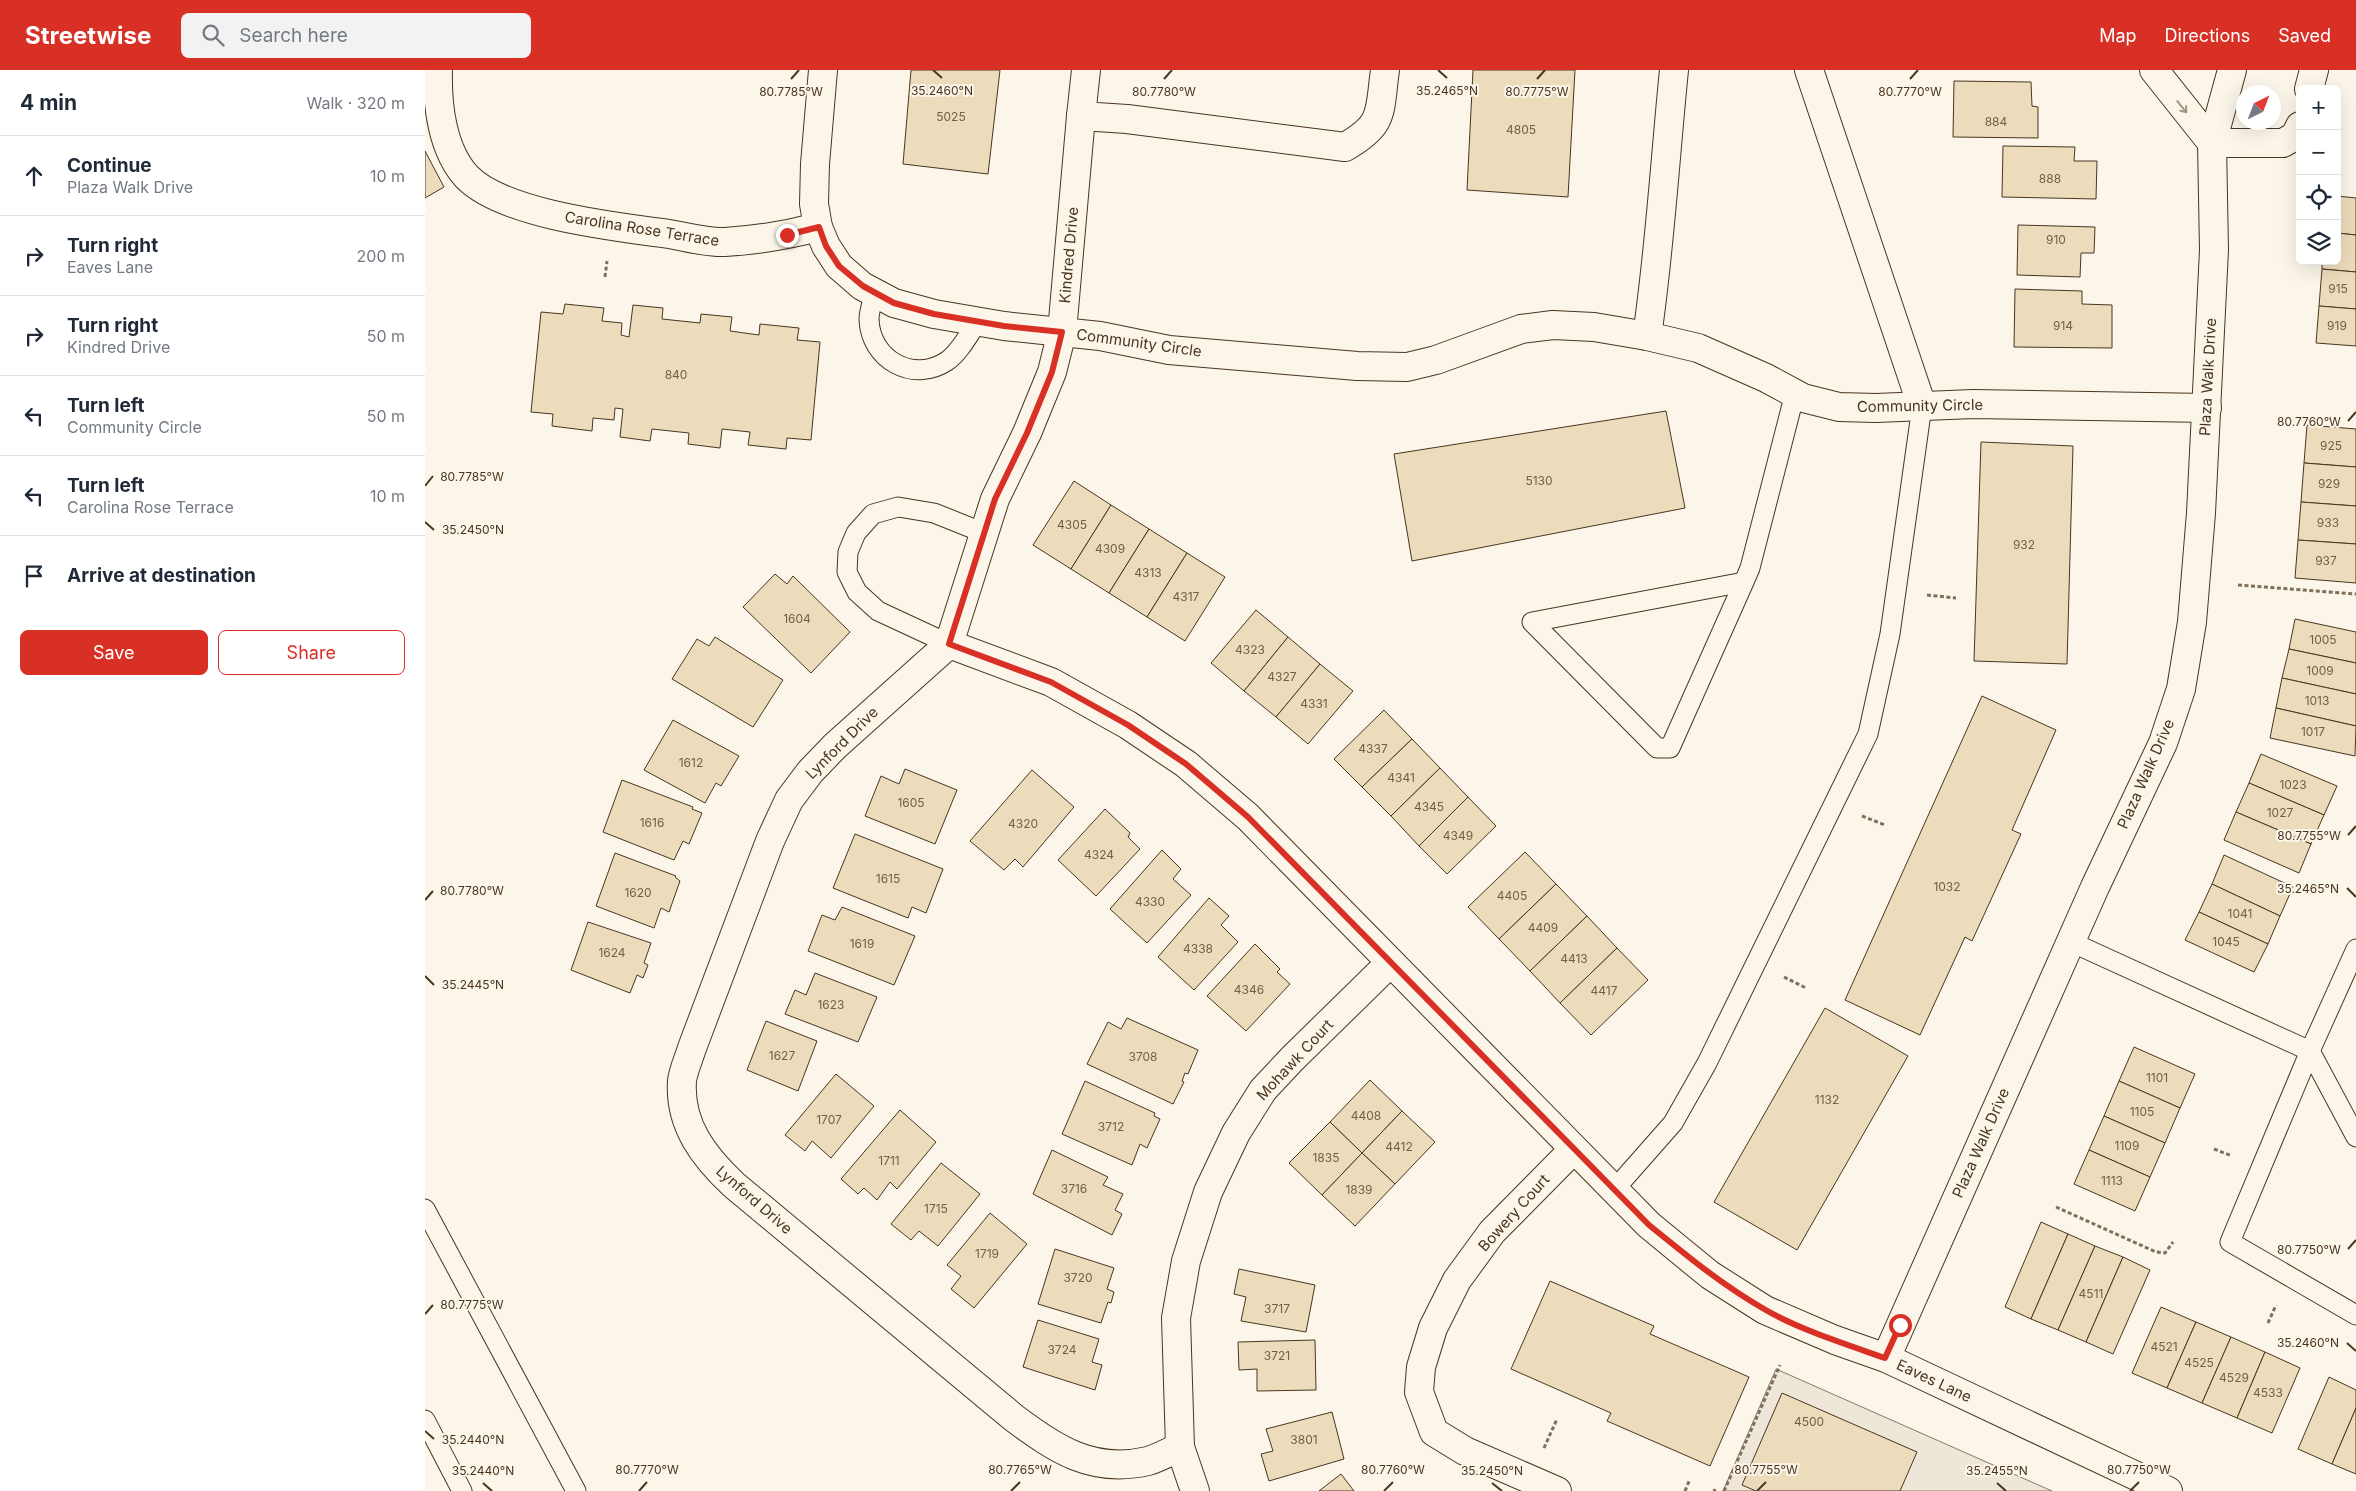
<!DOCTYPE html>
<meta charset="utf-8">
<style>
:root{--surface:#fff;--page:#f2f2f3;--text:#1f2937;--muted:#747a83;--line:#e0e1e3;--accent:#d93025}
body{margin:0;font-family:Inter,sans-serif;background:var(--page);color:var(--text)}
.controls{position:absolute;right:15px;top:15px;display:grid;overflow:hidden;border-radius:8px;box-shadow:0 5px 20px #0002}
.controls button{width:45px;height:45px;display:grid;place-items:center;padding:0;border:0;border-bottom:1px solid var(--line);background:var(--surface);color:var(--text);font:25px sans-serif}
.compass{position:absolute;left:1811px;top:15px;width:45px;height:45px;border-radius:50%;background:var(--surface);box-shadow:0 5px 20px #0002;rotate:42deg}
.stop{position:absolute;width:15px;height:15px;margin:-11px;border:4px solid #d93025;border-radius:50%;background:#fff}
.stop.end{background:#d93025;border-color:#fff;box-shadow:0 1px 5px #0008}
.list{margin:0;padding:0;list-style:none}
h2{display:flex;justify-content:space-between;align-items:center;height:65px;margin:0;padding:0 20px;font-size:21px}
h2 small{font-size:16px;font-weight:400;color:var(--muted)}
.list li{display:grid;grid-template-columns:32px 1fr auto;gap:15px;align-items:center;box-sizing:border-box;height:80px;padding:0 20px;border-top:1px solid var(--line)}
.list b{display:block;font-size:19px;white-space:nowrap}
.list p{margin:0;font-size:16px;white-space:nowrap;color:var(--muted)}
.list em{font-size:16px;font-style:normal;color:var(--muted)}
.actions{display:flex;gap:10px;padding:15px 20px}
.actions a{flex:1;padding:11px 0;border:1px solid var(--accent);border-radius:8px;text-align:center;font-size:18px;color:var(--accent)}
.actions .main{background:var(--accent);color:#fff}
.icon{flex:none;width:28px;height:28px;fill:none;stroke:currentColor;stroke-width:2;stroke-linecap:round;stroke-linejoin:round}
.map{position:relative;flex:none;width:1931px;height:1421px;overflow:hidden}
header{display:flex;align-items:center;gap:30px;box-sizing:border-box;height:70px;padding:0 25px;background:var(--accent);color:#fff}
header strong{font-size:24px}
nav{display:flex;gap:28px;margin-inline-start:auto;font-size:18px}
.search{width:350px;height:45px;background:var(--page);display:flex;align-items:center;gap:12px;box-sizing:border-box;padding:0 18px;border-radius:8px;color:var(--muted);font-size:19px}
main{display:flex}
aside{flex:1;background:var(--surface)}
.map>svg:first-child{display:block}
</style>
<header>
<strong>Streetwise</strong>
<div class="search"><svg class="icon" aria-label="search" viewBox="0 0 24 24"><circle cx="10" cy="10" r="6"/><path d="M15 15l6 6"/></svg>Search here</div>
<nav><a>Map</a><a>Directions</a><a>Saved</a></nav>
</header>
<main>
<aside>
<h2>4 min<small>Walk · 320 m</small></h2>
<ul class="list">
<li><svg class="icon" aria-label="ahead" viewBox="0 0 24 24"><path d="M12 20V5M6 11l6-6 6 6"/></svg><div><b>Continue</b><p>Plaza Walk Drive</p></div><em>10 m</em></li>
<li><svg class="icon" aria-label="right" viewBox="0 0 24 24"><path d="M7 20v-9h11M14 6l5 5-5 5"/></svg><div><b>Turn right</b><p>Eaves Lane</p></div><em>200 m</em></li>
<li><svg class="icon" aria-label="right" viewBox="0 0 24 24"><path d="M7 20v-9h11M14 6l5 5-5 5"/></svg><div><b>Turn right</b><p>Kindred Drive</p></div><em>50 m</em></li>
<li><svg class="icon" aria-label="left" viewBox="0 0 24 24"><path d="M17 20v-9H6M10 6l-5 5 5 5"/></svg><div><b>Turn left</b><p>Community Circle</p></div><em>50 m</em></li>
<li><svg class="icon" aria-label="left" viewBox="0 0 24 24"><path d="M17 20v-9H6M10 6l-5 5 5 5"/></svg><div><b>Turn left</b><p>Carolina Rose Terrace</p></div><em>10 m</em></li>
<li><svg class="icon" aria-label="arrive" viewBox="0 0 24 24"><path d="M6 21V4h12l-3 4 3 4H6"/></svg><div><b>Arrive at destination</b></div></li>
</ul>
<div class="actions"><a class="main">Save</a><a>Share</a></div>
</aside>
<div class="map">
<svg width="1931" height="1421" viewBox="0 0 1931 1421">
<rect width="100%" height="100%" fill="#fbf6e9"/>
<polygon fill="#ede6d9" stroke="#887966" points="1351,1299 1627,1421 1298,1421"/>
<g fill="#ecdcbc" stroke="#4a3520">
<polygon points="486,0 575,0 563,104 478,94"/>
<polygon points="1048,0 1150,0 1143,127 1042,120"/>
<polygon points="1529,11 1606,12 1607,36 1613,37 1613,68 1528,67"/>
<polygon points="1578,76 1650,77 1649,91 1672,91 1671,129 1577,127"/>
<polygon points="0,81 19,117 0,128"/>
<polygon points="1912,126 1931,128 1931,165 1912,163"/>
<polygon points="1593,155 1670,157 1669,183 1656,183 1655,207 1592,205"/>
<polygon points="1912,163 1931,165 1931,202 1897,199 1897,191 1912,191"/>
<polygon points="1897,199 1931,202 1931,239 1894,236"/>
<polygon points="1590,219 1657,221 1657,234 1687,235 1687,278 1589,277"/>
<polygon points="140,234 179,238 177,251 197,253 196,265 204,267 208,235 238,238 237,249 275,253 276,244 307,247 305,261 334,265 335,254 374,258 372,270 395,272 386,370 362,368 361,379 323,375 325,362 297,359 295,378 263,374 264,363 227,359 225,371 195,367 198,339 190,338 189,350 168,348 167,361 127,356 128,344 106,342 116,242 138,244"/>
<polygon points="1894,236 1931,239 1931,276 1891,273"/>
<polygon points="1241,341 1260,438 987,491 969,384"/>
<polygon points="1882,355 1931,359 1931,397 1879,393"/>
<polygon points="1556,372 1648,376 1642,594 1549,591"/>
<polygon points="1879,393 1931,397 1931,436 1876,432"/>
<polygon points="649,411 686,435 646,499 608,475"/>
<polygon points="1876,432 1931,436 1931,474 1873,470"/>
<polygon points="686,435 724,459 684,523 646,499"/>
<polygon points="724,459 762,483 722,547 684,523"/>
<polygon points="1873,470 1931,474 1931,513 1870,508"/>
<polygon points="762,483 800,507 760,571 722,547"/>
<polygon points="350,504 362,514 368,506 425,562 386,603 318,537"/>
<polygon points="831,540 863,567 819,621 786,593"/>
<polygon points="1870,549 1931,562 1931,593 1864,579"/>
<polygon points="290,567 358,610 328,657 247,609 272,569 284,576"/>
<polygon points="863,567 895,594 851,647 819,621"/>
<polygon points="1864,579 1931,593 1931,624 1857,608"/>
<polygon points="895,594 928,621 883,674 851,647"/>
<polygon points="1857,608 1931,624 1931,656 1851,638"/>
<polygon points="1557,626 1631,660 1587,760 1596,764 1547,871 1540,867 1495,965 1420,930"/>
<polygon points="1851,638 1931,656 1930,686 1845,668"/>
<polygon points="959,640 987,669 937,717 909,689"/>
<polygon points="248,650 314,686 296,716 291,713 280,733 219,700"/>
<polygon points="987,669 1015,698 966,746 937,717"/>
<polygon points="1836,684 1912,716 1899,745 1824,713"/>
<polygon points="1015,698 1043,727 994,776 966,746"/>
<polygon points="480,699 532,720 510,774 440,746 456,706 474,714"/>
<polygon points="607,700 649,737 598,797 590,789 579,800 545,771"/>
<polygon points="197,710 268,737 267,739 277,743 264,774 258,771 249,790 178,762"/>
<polygon points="1824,713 1899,745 1886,774 1811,742"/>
<polygon points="1043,727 1071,756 1022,804 994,776"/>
<polygon points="680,739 705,763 703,767 715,779 671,826 633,790"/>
<polygon points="1811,742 1886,774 1874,803 1799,770"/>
<polygon points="430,764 518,799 501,843 487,837 483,848 408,818"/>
<polygon points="737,780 756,799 748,809 766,825 722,873 685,839"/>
<polygon points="1100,782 1131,814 1074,869 1043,837"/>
<polygon points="190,783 251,806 250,807 255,811 244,842 236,838 229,858 171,836"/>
<polygon points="1799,785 1868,817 1855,846 1787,814"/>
<polygon points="1131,814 1162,846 1105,901 1074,869"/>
<polygon points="1787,814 1855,846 1843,874 1774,842"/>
<polygon points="784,828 804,846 796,855 813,872 769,920 733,887"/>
<polygon points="417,837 490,866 469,915 383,881 397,845 410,850"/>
<polygon points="1774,842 1843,874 1829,902 1760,870"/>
<polygon points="1162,846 1192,878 1135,933 1105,901"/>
<polygon points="163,852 226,873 219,893 223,895 218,908 212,905 205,923 146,900"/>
<polygon points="830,874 855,899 852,902 865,914 821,961 782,926"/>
<polygon points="1192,878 1223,910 1166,965 1135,933"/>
<polygon points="390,903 452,927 433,972 360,944 370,920 381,925"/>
<polygon points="1400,938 1483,986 1372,1180 1289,1132"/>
<polygon points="702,948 773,980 763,1004 760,1003 757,1011 759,1012 748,1034 662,994 683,952 696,959"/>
<polygon points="341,951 392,971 373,1021 322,1000"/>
<polygon points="1709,977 1770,1004 1755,1038 1694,1011"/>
<polygon points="411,1004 449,1036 406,1088 387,1071 380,1081 360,1065"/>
<polygon points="945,1010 977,1041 937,1083 905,1052"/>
<polygon points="660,1011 730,1043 729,1046 735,1049 722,1078 715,1074 707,1095 637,1064"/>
<polygon points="1694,1011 1755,1038 1740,1073 1679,1046"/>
<polygon points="475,1040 511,1072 472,1119 465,1112 452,1130 439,1118 433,1124 416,1109"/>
<polygon points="977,1041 1010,1072 970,1114 937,1083"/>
<polygon points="1679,1046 1740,1073 1725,1107 1664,1080"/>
<polygon points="905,1052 937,1083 897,1125 864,1093"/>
<polygon points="627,1080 683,1107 678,1115 698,1124 690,1140 697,1144 687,1165 608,1124"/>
<polygon points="1664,1080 1725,1107 1710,1141 1649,1114"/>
<polygon points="937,1083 970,1114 930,1156 897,1125"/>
<polygon points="516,1093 555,1124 513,1176 494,1161 486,1170 466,1154"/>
<polygon points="565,1143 602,1174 549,1238 526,1219 536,1206 522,1195"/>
<polygon points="1616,1152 1643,1164 1606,1249 1580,1237"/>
<polygon points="1643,1164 1670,1176 1633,1260 1606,1249"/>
<polygon points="1670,1176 1698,1187 1661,1272 1633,1260"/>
<polygon points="630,1179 689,1198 682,1219 689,1222 686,1233 683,1232 676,1253 613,1234"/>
<polygon points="1698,1187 1725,1200 1688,1284 1661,1272"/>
<polygon points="814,1199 890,1215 881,1262 816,1251 821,1227 809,1224"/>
<polygon points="1125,1211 1229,1256 1225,1264 1324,1307 1285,1396 1182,1351 1186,1343 1086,1299"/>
<polygon points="1736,1237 1771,1252 1742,1318 1707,1303"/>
<polygon points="613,1250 674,1269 667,1292 677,1295 670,1320 598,1297"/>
<polygon points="1771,1252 1806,1267 1777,1333 1742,1318"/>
<polygon points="1806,1267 1840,1282 1812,1348 1777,1333"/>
<polygon points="890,1270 891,1320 832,1321 832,1299 814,1300 813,1272"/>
<polygon points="1840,1282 1875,1298 1847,1363 1812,1348"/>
<polygon points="1904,1307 1931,1320 1931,1338 1907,1394 1873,1379"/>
<polygon points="1357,1323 1492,1382 1475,1421 1331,1421 1317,1415"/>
<polygon points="1931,1338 1931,1404 1907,1394"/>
<polygon points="907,1342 919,1389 844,1411 836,1384 848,1381 841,1359"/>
<polygon points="916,1404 929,1421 894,1421"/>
</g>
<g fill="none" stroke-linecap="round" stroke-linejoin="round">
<defs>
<g id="service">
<path d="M450 222C448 230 444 241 444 249 445 289 488 314 522 291 535 282 544 264 553 251"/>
<polyline points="1319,512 1107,552 1232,678 1245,678 1319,512 1325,498 1370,323"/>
<polyline points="524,574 453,541 432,522 422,502 423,482 431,463 448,444 473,437 509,443 559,463"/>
<polyline points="1646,872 1885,981 1931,1067"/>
<polyline points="1931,879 1885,981 1805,1172 1931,1245"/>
<polyline points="1189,1120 1248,1053 1282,993 1443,664 1465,564 1497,336"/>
<polyline points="0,1139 151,1421"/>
<polyline points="0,1350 37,1421"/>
</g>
<g id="minor">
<path d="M13 0C12 35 17 80 42 107 79 145 193 157 244 164 262 167 282 173 300 172 332 170 363 165 393 157"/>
<polyline points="398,0 390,94 389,134 393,157 401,176 414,196 437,216 469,233 509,244 579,256 675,266 744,280 932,296 982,297 1011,290 1096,259 1128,255 1169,257 1222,266 1273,278 1341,308 1378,328 1414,337 1451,338 1548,334 1782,338"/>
<path d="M661 0 656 46 702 49 920 77C960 54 954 43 960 0"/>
<polyline points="1384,0 1497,336"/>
<polyline points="1729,0 1787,73"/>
<polyline points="1884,19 1889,0"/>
<polyline points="1787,73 1858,73 1870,66 1875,56"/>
<path d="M1222 266C1235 178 1240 89 1249 0"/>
<polyline points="524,574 626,612 703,655 761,694 823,747 1224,1155 1285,1205 1340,1240 1410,1270 1461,1288 1743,1421"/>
<path d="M524 574 410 676 385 702 364 730 345 771 267 978C264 988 258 1001 257 1011 254 1055 279 1087 309 1115L589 1348C631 1379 667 1404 723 1391 733 1388 744 1382 755 1377"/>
<polyline points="524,574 570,429 602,363 627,302 637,262 656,46"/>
<polyline points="1461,1288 1670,817 1738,673 1756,619 1767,552 1776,443 1789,180 1787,73 1807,0"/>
<polyline points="770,1421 755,1377 751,1248 761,1191 783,1122 811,1063 838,1020 867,989 965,893"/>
<polyline points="1132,1421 1040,1381 1009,1362 994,1322 996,1297 1008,1258 1032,1210 1067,1162 1148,1080"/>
</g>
</defs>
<use href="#service" stroke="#4a3520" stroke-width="21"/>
<use href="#minor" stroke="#4a3520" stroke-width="30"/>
<g stroke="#7f6f5c" stroke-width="3" stroke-dasharray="4 2.5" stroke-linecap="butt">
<polyline points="180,207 182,191"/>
<polyline points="1813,515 1931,524"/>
<polyline points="1502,525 1531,528"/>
<polyline points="1437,746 1460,755"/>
<polyline points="1359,907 1381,918"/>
<polyline points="1789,1079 1807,1086"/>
<polyline points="1631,1137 1731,1182 1740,1183 1748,1172"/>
<polyline points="1843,1253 1851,1235"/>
<polyline points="1119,1378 1132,1349"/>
<polyline points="1288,1420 1291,1421"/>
<polyline points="1260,1421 1265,1409"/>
<polyline points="1299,1421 1355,1295"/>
</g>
<use href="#service" stroke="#fbf6e9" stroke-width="19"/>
<use href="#minor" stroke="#fbf6e9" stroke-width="28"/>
</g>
<defs><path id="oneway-shaft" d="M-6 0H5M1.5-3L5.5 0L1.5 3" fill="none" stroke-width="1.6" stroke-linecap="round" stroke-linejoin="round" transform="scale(1.25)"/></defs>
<use stroke="#a29684" href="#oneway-shaft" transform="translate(1757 37) rotate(51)"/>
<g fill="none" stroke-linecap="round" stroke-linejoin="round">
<path stroke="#d93025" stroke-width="6" d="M362 165 394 157 401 176 414 196 438 216 469 233 509 244 579 256 637 262 627 302 602 363 570 429 524 574 626 612 703 655 761 694 823 747 1224 1155C1261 1185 1297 1215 1339 1239 1373 1259 1423 1275 1460 1288L1475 1255"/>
</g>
<path fill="none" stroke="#4a3520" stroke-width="2" d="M508 0 517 8M1013 0 1022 8M366 9 374 0M739 9 747 0M1112 9 1120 0M1485 9 1493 0M1923 351 1931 342M0 416 8 406M0 452 9 460M1923 765 1931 756M1922 818 1931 827M0 830 8 821M0 906 9 915M1923 1179 1931 1170M0 1244 8 1235M1922 1273 1931 1281M0 1361 9 1369M58 1413 67 1421M1067 1413 1077 1421M1572 1413 1581 1421M214 1421 222 1412M586 1421 595 1412M959 1421 968 1412M1332 1421 1341 1412M1705 1421 1714 1412"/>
<g text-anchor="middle" stroke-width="4" stroke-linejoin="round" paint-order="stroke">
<g font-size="12" fill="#725f47">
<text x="526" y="51">5025</text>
<text x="1571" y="56">884</text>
<text x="1096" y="64">4805</text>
<text x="1625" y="113">888</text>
<text x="1631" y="174">910</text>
<text x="1913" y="223">915</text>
<text x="1638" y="260">914</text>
<text x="1912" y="260">919</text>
<text x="251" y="309">840</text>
<text x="1906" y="380">925</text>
<text x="1114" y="415">5130</text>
<text x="1904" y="418">929</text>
<text x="1903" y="457">933</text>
<text x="647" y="459">4305</text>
<text x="1599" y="479">932</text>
<text x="685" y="483">4309</text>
<text x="1901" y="495">937</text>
<text x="723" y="507">4313</text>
<text x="761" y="531">4317</text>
<text x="372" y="553">1604</text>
<text x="1898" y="574">1005</text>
<text x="825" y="584">4323</text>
<text x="1895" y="605">1009</text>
<text x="857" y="611">4327</text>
<text x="1892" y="635">1013</text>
<text x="889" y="638">4331</text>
<text x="1888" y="666">1017</text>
<text x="948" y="683">4337</text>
<text x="266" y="697">1612</text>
<text x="976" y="712">4341</text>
<text x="1868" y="719">1023</text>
<text x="486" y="737">1605</text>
<text x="1004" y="741">4345</text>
<text x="1855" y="747">1027</text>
<text x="227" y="757">1616</text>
<text x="598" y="758">4320</text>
<text x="1033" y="770">4349</text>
<text x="674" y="789">4324</text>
<text x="463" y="813">1615</text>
<text x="1522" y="821">1032</text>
<text x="213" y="827">1620</text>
<text x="1087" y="830">4405</text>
<text x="725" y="836">4330</text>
<text x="1815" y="848">1041</text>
<text x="1118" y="862">4409</text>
<text x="1801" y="876">1045</text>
<text x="437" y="878">1619</text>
<text x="773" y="883">4338</text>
<text x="187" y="887">1624</text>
<text x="1149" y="893">4413</text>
<text x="824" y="924">4346</text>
<text x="1179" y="925">4417</text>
<text x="406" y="939">1623</text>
<text x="357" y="990">1627</text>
<text x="718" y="991">3708</text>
<text x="1732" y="1012">1101</text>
<text x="1402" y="1034">1132</text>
<text x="1717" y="1046">1105</text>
<text x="941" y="1050">4408</text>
<text x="404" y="1054">1707</text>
<text x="686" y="1061">3712</text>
<text x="1702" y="1080">1109</text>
<text x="974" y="1081">4412</text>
<text x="901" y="1092">1835</text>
<text x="464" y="1095">1711</text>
<text x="1687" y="1115">1113</text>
<text x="649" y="1123">3716</text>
<text x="934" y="1124">1839</text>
<text x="511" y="1143">1715</text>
<text x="562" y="1188">1719</text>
<text x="653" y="1212">3720</text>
<text x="1666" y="1228">4511</text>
<text x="852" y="1243">3717</text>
<text x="1739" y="1281">4521</text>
<text x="637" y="1284">3724</text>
<text x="852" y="1290">3721</text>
<text x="1774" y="1297">4525</text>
<text x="1809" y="1312">4529</text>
<text x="1843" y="1327">4533</text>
<text x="1384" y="1356">4500</text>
<text x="879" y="1374">3801</text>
</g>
<g font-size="15" fill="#4a3520" stroke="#fbf6e9">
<text transform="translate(217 159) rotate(9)" y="5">Carolina Rose Terrace</text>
<text transform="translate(644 185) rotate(-85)" y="5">Kindred Drive</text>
<text transform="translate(714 273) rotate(8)" y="5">Community Circle</text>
<text transform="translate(1783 307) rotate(-87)" y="5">Plaza Walk Drive</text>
<text transform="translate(1495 336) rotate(-1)" y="5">Community Circle</text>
<text transform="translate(417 673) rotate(-45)" y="5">Lynford Drive</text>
<text transform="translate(1721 704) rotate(-66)" y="5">Plaza Walk Drive</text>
<text transform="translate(870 990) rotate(-47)" y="5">Mohawk Court</text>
<text transform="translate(1556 1073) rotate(-66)" y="5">Plaza Walk Drive</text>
<text transform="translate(329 1130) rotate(41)" y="5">Lynford Drive</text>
<text transform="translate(1089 1143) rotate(-48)" y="5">Bowery Court</text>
<text transform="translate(1509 1311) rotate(25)" y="5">Eaves Lane</text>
</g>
</g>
<g font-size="12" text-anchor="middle" fill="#4a3520" stroke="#fbf6e9" stroke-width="4" stroke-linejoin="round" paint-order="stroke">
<text x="517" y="25">35.2460°N</text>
<text x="1022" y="25">35.2465°N</text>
<text x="366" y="26">80.7785°W</text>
<text x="1112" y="26">80.7775°W</text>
<text x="1485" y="26">80.7770°W</text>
<text x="739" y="26">80.7780°W</text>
<text x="1884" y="356">80.7760°W</text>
<text x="47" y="411">80.7785°W</text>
<text x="48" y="464">35.2450°N</text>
<text x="1884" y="770">80.7755°W</text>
<text x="1883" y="823">35.2465°N</text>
<text x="47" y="825">80.7780°W</text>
<text x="48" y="919">35.2445°N</text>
<text x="1884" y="1184">80.7750°W</text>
<text x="47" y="1239">80.7775°W</text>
<text x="1883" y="1277">35.2460°N</text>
<text x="48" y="1374">35.2440°N</text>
<text x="222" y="1404">80.7770°W</text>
<text x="595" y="1404">80.7765°W</text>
<text x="968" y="1404">80.7760°W</text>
<text x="1341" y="1404">80.7755°W</text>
<text x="1714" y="1404">80.7750°W</text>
<text x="58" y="1405">35.2440°N</text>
<text x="1067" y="1405">35.2450°N</text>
<text x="1572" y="1405">35.2455°N</text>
</g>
</svg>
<div class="controls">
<button>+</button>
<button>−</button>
<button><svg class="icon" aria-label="locate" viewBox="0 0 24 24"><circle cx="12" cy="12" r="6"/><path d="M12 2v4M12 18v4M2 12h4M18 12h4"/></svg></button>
<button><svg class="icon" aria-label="layers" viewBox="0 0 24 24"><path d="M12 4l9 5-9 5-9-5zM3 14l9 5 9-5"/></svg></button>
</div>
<svg class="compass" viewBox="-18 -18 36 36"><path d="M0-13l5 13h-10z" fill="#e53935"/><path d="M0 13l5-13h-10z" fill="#747a83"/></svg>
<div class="stop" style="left:1475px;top:1255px"></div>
<div class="stop end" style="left:362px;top:165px"></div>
</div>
</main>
